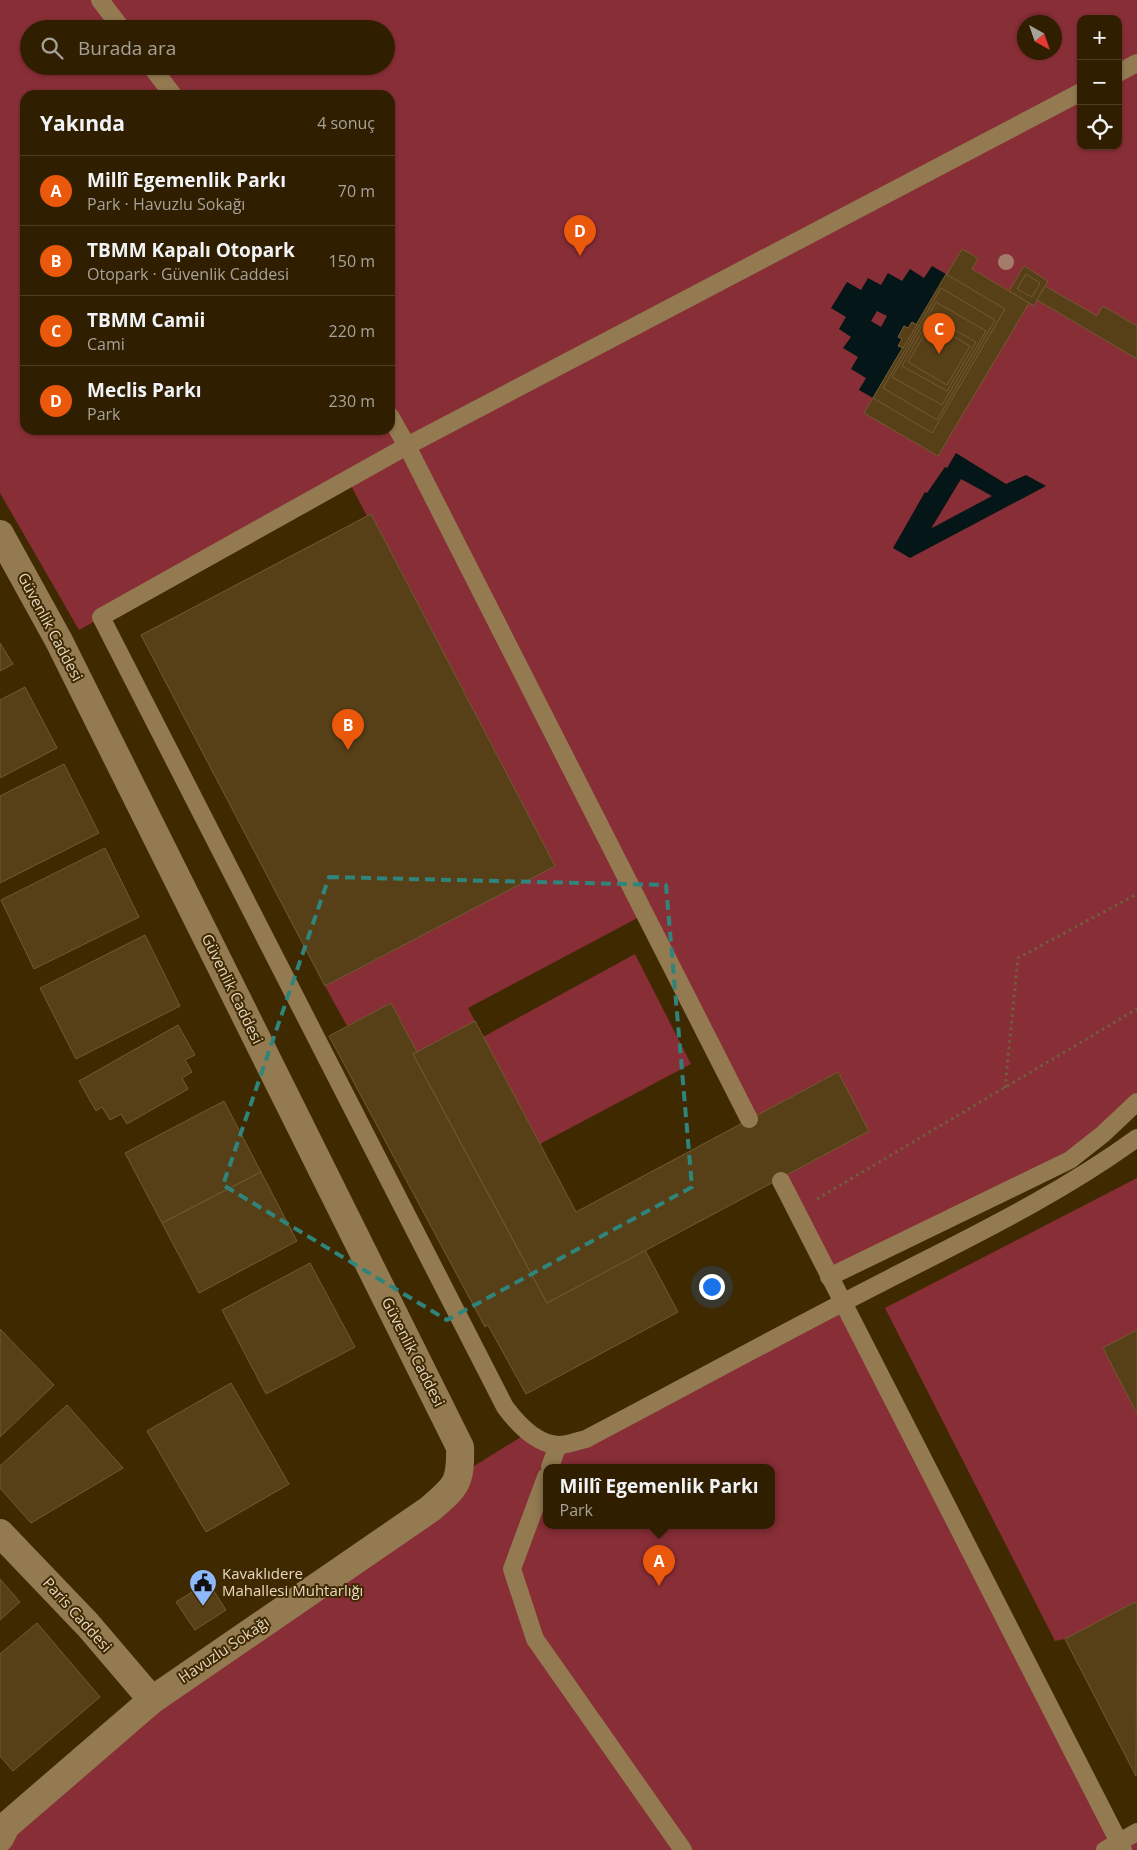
<!DOCTYPE html>
<html lang="tr">
<meta charset="utf-8">
<style>
:root{--surface:#2f1f00;--page:#37270a;--text:#f1f3f6;--muted:#a7a299;--line:#4a3d22;--accent:#ea580c}
body{margin:0;font-family:"Open Sans",sans-serif;background:var(--page);color:var(--text)}
.controls{position:absolute;right:15px;top:15px;display:grid;overflow:hidden;border-radius:10px;box-shadow:0 1px 4px #0004}
.controls button{width:45px;height:45px;display:grid;place-items:center;padding:0;border:0;border-bottom:1px solid var(--line);background:var(--surface);color:var(--text);font:25px sans-serif}
.compass{position:absolute;left:1017px;top:15px;width:45px;height:45px;border-radius:50%;background:var(--surface);box-shadow:0 1px 4px #0004;rotate:140deg}
.you{position:absolute;left:711px;top:1286px;width:18px;height:18px;margin:-12px;border:4px solid #fff;border-radius:50%;background:#1a73e8;box-shadow:0 0 0 8px #1a73e833}
.badge{display:grid;place-items:center;width:32px;height:32px;border-radius:50%;background:var(--accent);color:#fff;font-size:16px;font-weight:700}
.pin{position:absolute;translate:-50% -41px;filter:drop-shadow(0 1px 2px #0008)}
.pin::after{content:'';position:absolute;top:26px;width:18px;height:15px;background:inherit;clip-path:polygon(0 0,100% 0,50% 100%)}
.popup{position:absolute;left:543px;top:1464px;width:232px;height:65px;box-sizing:border-box;display:grid;place-content:center;border-radius:10px;background:var(--surface);filter:drop-shadow(0 1px 4px #0005);font-size:16px;white-space:nowrap;color:var(--muted)}
.popup b{font-size:19px;color:var(--text)}
.popup::after{content:'';position:absolute;left:50%;top:100%;margin-left:-10px;border:10px solid transparent;border-top-color:var(--surface)}
.list{margin:0;padding:0;list-style:none}
h2{display:flex;justify-content:space-between;align-items:center;height:65px;margin:0;padding:0 20px;font-size:21px}
h2 small{font-size:16px;font-weight:400;color:var(--muted)}
.list li{display:grid;grid-template-columns:32px 1fr auto;gap:15px;align-items:center;box-sizing:border-box;height:70px;padding:0 20px;border-top:1px solid var(--line)}
.list b{display:block;font-size:19px;white-space:nowrap}
.list p{margin:0;font-size:16px;white-space:nowrap;color:var(--muted)}
.list em{font-size:16px;font-style:normal;color:var(--muted)}
.icon{flex:none;width:28px;height:28px;fill:none;stroke:currentColor;stroke-width:2;stroke-linecap:round;stroke-linejoin:round}
.map{position:relative;flex:none;width:1137px;height:1850px;overflow:hidden}
.search{position:absolute;background:var(--surface);box-shadow:0 1px 4px #0004;left:20px;top:20px;width:375px;height:55px;display:flex;align-items:center;gap:12px;box-sizing:border-box;padding:0 18px;border-radius:28px;color:var(--muted);font-size:19px}
.panel{position:absolute;background:var(--surface);box-shadow:0 1px 4px #0004;left:20px;top:90px;width:375px;height:345px;border-radius:15px}
.map>svg:first-child{display:block}
</style>
<div class="map">
<svg width="1137" height="1850" viewBox="0 0 1137 1850">
<rect width="100%" height="100%" fill="#3f2900"/>
<g fill="#882e36" fill-rule="evenodd">
<path d="M0 0H1137V1102L1103 1134 829 1277 645 914 468 1008 475 1021 417 1052 391 1003 347 1026 325 986 555 866 371 514 367 516 348 480 79 630 0 493ZM1081 19H1118V146H1081ZM1024 22H1054V52H1024ZM29 29H386V66H29ZM25 95H390V430H25Z"/>
<polygon points="635,954 691,1064 540,1144 483,1037"/>
<polygon points="1137,1178 1137,1330 1103,1348 1137,1414 1137,1605 1135,1603 1065,1639 1055,1641 885,1308"/>
<path d="M842 1302 1119 1841 1137 1832V1850H0L6 1826 461 1474 529 1432 558 1445ZM546 1467H772V1525H546Z"/>
</g>
<g fill="#041617" fill-rule="evenodd">
<path d="M932 266 946 274 917 325 912 322 908 328 904 326 898 337 902 339 898 346 903 348 873 398 859 390 866 378 851 369 858 357 843 348 851 337 839 329 846 317 831 308 847 282 861 290 868 278 881 285 888 273 902 281 910 269 924 278ZM877 311 887 316 881 327 871 321Z"/>
<path d="M956 453 1006 484 1026 475 1046 486 910 558 893 548 925 492 927 493 945 467 947 468ZM961 479 992 496 932 528V527Z"/>
</g>
<g fill="#574018" stroke="#725a32">
<polygon points="962,249 978,258 972,269 1029,303 938,456 864,413"/>
<polygon points="1024,266 1048,281 1034,306 1009,291"/>
<polygon points="946,274 1005,309 932,433 873,398"/>
<polygon points="1026,274 1040,283 1032,297 1017,289"/>
<polygon points="1045,286 1097,316 1103,306 1137,326 1137,359 1037,300"/>
<polygon points="941,288 995,320 937,420 883,388"/>
<polygon points="936,302 986,331 942,405 892,377"/>
<polygon points="931,316 976,342 947,391 902,366"/>
<polygon points="912,322 917,325 903,348 898,346 902,339 898,337 904,326 908,328"/>
<polygon points="931,323 970,346 947,385 908,362"/>
<polygon points="371,514 555,866 325,986 141,635"/>
<polygon points="0,643 13,664 0,671"/>
<polygon points="25,687 57,748 0,778 0,700"/>
<polygon points="64,764 99,833 0,883 0,796"/>
<polygon points="105,848 139,917 34,969 1,900"/>
<polygon points="145,935 180,1006 76,1059 40,988"/>
<polygon points="391,1003 417,1052 413,1054 547,1303 645,1250 678,1312 526,1394 488,1325 485,1327 329,1036"/>
<polygon points="475,1021 576,1212 838,1072 869,1131 547,1303 413,1054"/>
<polygon points="178,1025 195,1055 185,1060 192,1072 182,1078 188,1089 127,1124 121,1114 110,1120 102,1107 96,1111 79,1081"/>
<polygon points="224,1101 261,1172 162,1223 125,1153"/>
<polygon points="261,1172 297,1241 199,1293 162,1223"/>
<polygon points="310,1263 355,1347 266,1394 222,1310"/>
<polygon points="0,1329 54,1385 0,1437"/>
<polygon points="1137,1330 1137,1414 1103,1348"/>
<polygon points="231,1383 289,1484 206,1532 147,1431"/>
<polygon points="67,1405 123,1468 31,1523 0,1488 0,1466"/>
<polygon points="0,1579 20,1602 0,1620"/>
<polygon points="208,1582 226,1610 195,1630 176,1602"/>
<polygon points="1135,1602 1137,1605 1136,1776 1065,1639"/>
<polygon points="37,1623 100,1697 13,1771 0,1756 0,1654"/>
</g>
<g fill="none" stroke-linecap="round" stroke-linejoin="round">
<g stroke="#715e3b" stroke-width="3" stroke-dasharray="2.5 4" stroke-linecap="butt">
<polyline points="1005,1088 1018,958 1137,894"/>
<polyline points="817,1199 1137,1009"/>
</g>
<g stroke="#937a51" stroke-width="18">
<polyline points="100,0 122,29"/>
<polyline points="151,66 173,95"/>
<polyline points="1118,73 1137,63"/>
<path d="M1081 92 407 446 101 617 505 1407C517 1423 537 1445 559 1445 567 1445 577 1441 586 1439 683 1388 779 1335 877 1285 966 1239 1056 1197 1137 1138"/>
<polyline points="390,416 407,446 749,1119"/>
<polyline points="781,1181 1123,1850"/>
<polyline points="829,1277 1070,1160 1103,1134 1137,1102"/>
<polyline points="550,1467 558,1445"/>
<polyline points="546,1477 512,1569 535,1639 683,1850"/>
<polyline points="1105,1850 1137,1832"/>
</g>
<polyline stroke="#937a51" stroke-width="28" points="0,1533 88,1625 152,1700"/>
<path stroke="#937a51" stroke-width="28" d="M0 534 59 641 460 1447C461 1482 457 1486 430 1509L152 1700 6 1826 0 1838"/>
</g>
<circle fill="#a47c6a" cx="1006" cy="262" r="8"/>
<path fill="none" stroke="#2f857b" stroke-width="4" stroke-dasharray="10 6" stroke-linejoin="round" d="M329 877 666 885 692 1187 447 1320 223 1185Z"/>
<defs>
<symbol id="civic-pin" viewBox="-11 -11 22 30"><path d="M0 17L-7.5 6A9.5 9.5 0 1 1 7.5 6Z" fill="#8db9fc" stroke="#3f2900"/><path d="M-.6-6.5H3V-4.5H.6V-3L4-1V1h2V6H-6V1h2V-1L-.6-3ZM-1.2 2.5V6h2.4V2.5Z" fill="#111"/></symbol>
</defs>
<g fill-rule="evenodd">
<use href="#civic-pin" x="187" y="1567" width="32" height="43"/>
</g>
<g text-anchor="middle" stroke-width="4" stroke-linejoin="round" paint-order="stroke">
<g font-size="15" fill="#e5d7c2" stroke="#3f2900">
<text transform="translate(50 627) rotate(62)" y="5">Güvenlik Caddesi</text>
<text transform="translate(232 989) rotate(64)" y="5">Güvenlik Caddesi</text>
<text transform="translate(413 1352) rotate(63)" y="5">Güvenlik Caddesi</text>
<text transform="translate(77 1615) rotate(48)" y="5">Paris Caddesi</text>
<text transform="translate(224 1650) rotate(-34)" y="5">Havuzlu Sokağı</text>
</g>
<g font-size="15" fill="#e5d7c2" stroke="#3f2900" text-anchor="start">
<text x="222" y="1579">Kavaklıdere<tspan x="222" dy="17">Mahallesi Muhtarlığı</tspan></text>
</g>
</g>
</svg>
<div class="controls">
<button>+</button>
<button>−</button>
<button><svg class="icon" aria-label="locate" viewBox="0 0 24 24"><circle cx="12" cy="12" r="6"/><path d="M12 2v4M12 18v4M2 12h4M18 12h4"/></svg></button>
</div>
<svg class="compass" viewBox="-18 -18 36 36"><path d="M0-13l5 13h-10z" fill="#e53935"/><path d="M0 13l5-13h-10z" fill="#a7a299"/></svg>
<div class="you"></div>
<div class="pin badge" style="left:659px;top:1586px">A</div>
<div class="popup"><b>Millî Egemenlik Parkı</b>Park</div>
<div class="pin badge" style="left:348px;top:750px">B</div>
<div class="pin badge" style="left:939px;top:354px">C</div>
<div class="pin badge" style="left:580px;top:256px">D</div>
<div class="search"><svg class="icon" aria-label="search" viewBox="0 0 24 24"><circle cx="10" cy="10" r="6"/><path d="M15 15l6 6"/></svg>Burada ara</div>
<section class="panel">
<h2>Yakında<small>4 sonuç</small></h2>
<ul class="list">
<li><span class="badge">A</span><div><b>Millî Egemenlik Parkı</b><p>Park · Havuzlu Sokağı</p></div><em>70 m</em></li>
<li><span class="badge">B</span><div><b>TBMM Kapalı Otopark</b><p>Otopark · Güvenlik Caddesi</p></div><em>150 m</em></li>
<li><span class="badge">C</span><div><b>TBMM Camii</b><p>Cami</p></div><em>220 m</em></li>
<li><span class="badge">D</span><div><b>Meclis Parkı</b><p>Park</p></div><em>230 m</em></li>
</ul>
</section>
</div>
